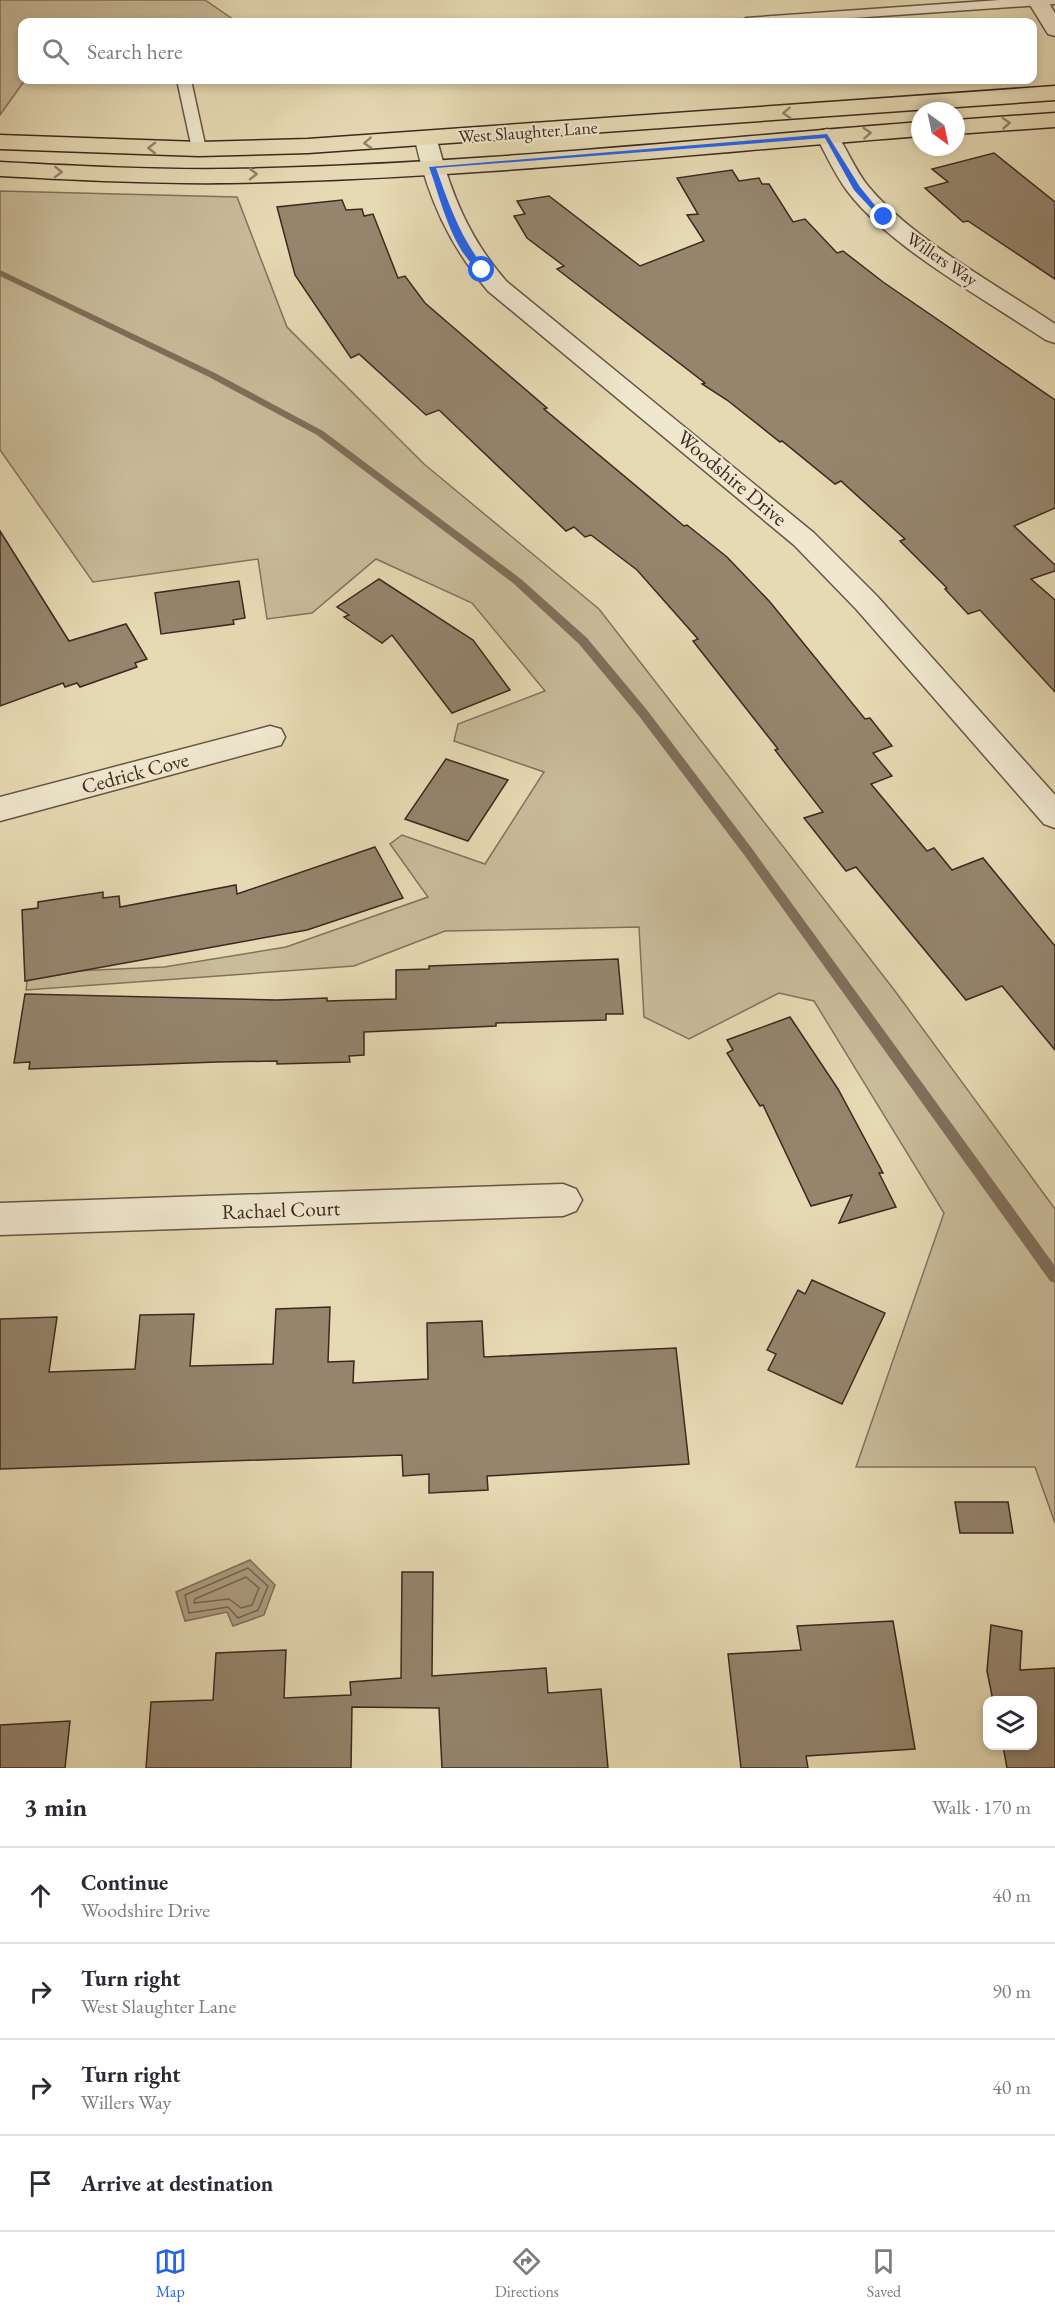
<!DOCTYPE html>
<meta charset="utf-8">
<style>
:root{--surface:#fff;--page:#f7f7f7;--text:#2b2b33;--muted:#7c7c81;--line:#e1e1e2;--accent:#2563eb}
body{margin:0;font-family:"EB Garamond",serif;background:var(--page);color:var(--text)}
.controls{position:absolute;right:18px;bottom:18px;display:grid;overflow:hidden;border-radius:12px;box-shadow:0 3px 9px #0003}
.controls button{width:54px;height:54px;display:grid;place-items:center;padding:0;border:0;border-bottom:2px solid var(--line);background:var(--surface);color:var(--text);font:30px sans-serif}
.compass{position:absolute;left:911px;top:102px;width:54px;height:54px;border-radius:50%;background:var(--surface);box-shadow:0 3px 9px #0003;rotate:147deg}
.stop{position:absolute;width:18px;height:18px;margin:-14px;border:4px solid #2563eb;border-radius:50%;background:#fff}
.stop.end{background:#2563eb;border-color:#fff;box-shadow:0 2px 6px #0008}
.list{margin:0;padding:0;list-style:none}
h2{display:flex;justify-content:space-between;align-items:center;height:78px;margin:0;padding:0 24px;font-size:26px}
h2 small{font-size:20px;font-weight:400;color:var(--muted)}
.list li{display:grid;grid-template-columns:39px 1fr auto;gap:18px;align-items:center;box-sizing:border-box;height:96px;padding:0 24px;border-top:2px solid var(--line)}
.list b{display:block;font-size:22px;white-space:nowrap}
.list p{margin:0;font-size:20px;white-space:nowrap;color:var(--muted)}
.list em{font-size:20px;font-style:normal;color:var(--muted)}
.icon{flex:none;width:33px;height:33px;fill:none;stroke:currentColor;stroke-width:2;stroke-linecap:round;stroke-linejoin:round}
.map{position:relative;flex:none;width:1055px;height:1768px;overflow:hidden}
.search{position:absolute;background:var(--surface);box-shadow:0 3px 9px #0003;left:18px;right:18px;top:18px;height:66px;display:flex;align-items:center;gap:15px;box-sizing:border-box;padding:0 21px;border-radius:12px;color:var(--muted);font-size:22px}
.sheet{height:462px;background:var(--surface)}
nav{display:flex;justify-content:space-around;align-items:center;box-sizing:border-box;height:84px;border-top:2px solid var(--line);background:var(--surface);font-size:16px;color:var(--muted)}
nav a{display:grid;justify-items:center;gap:3px}
nav .on{color:var(--accent)}
.map>svg:first-child{display:block}
</style>
<div class="map">
<svg width="1055" height="1768" viewBox="0 0 1055 1768">
<rect width="100%" height="100%" fill="#e6dab4"/>
<filter id="stains"><feTurbulence type="fractalNoise" baseFrequency=".00333" numOctaves="4"/><feColorMatrix values="0 0 0 0 .2 0 0 0 0 .09 0 0 0 0 .02 0 0 0 .5 -.17"/></filter>
<radialGradient id="worn" r=".72"><stop offset=".6" stop-color="#630" stop-opacity="0"/><stop offset="1" stop-color="#630" stop-opacity=".3"/></radialGradient>
<g fill="#c9bc9b" stroke="#83725e" stroke-width="1.5">
<polygon points="0,0 205,0 237,22 22,22 22,80 25,80 0,115"/>
<polygon points="0,191 237,197 287,327 424,464 599,609 895,991 1055,1209 1055,1523 1035,1467 856,1467 944,1213 814,1001 779,993 689,1039 644,1017 639,927 445,931 354,966 26,990 28,973 164,967 286,947 428,897 390,844 402,835 485,864 544,772 454,741 458,724 545,691 472,603 376,559 312,613 267,619 258,559 93,582 0,450"/>
</g>
<polygon fill="#ad9e82" stroke="#806f5b" stroke-width="1.5" points="250,1560 275,1585 264,1615 233,1626 227,1612 185,1621 176,1592"/>
<g fill="none" stroke-linecap="round" stroke-linejoin="round">
<g stroke="#756451" stroke-width="1.5">
<polygon points="248,1568 268,1586 258,1610 238,1618 228,1607 189,1613 185,1595"/>
<polygon points="246,1577 259,1588 252,1605 241,1608 229,1599 194,1603 195,1599"/>
</g>
<polygon fill="#806f5b" fill-rule="evenodd" points="0,270 215,373 323,431 521,579 587,638 647,710 753,850 1055,1266 1055,1283 1050,1281 745,856 639,716 579,644 513,583 317,435 209,377 0,276"/>
</g>
<g fill="#95856d" stroke="#3d2920" stroke-width="1.5">
<polygon points="994,153 1055,202 1055,279 968,221 963,222 925,188 948,182 932,169"/>
<polygon points="732,170 739,181 759,178 762,184 769,184 793,222 805,219 837,253 843,251 883,282 1055,400 1055,508 1014,526 1055,565 1055,571 1031,579 1055,600 1055,692 980,610 968,614 945,589 947,588 900,541 905,539 841,481 835,484 782,441 780,442 727,400 702,384 705,383 557,269 564,266 527,238 514,216 525,214 517,201 549,196 640,266 704,241 687,215 698,214 677,178"/>
<polygon points="342,200 346,210 362,209 364,216 373,214 398,278 405,276 425,303 547,408 544,409 684,526 687,525 727,557 770,602 865,719 870,718 892,746 873,753 892,776 871,784 927,851 934,848 952,870 983,858 1055,946 1055,1050 1002,986 966,1000 856,867 846,871 804,818 823,812 775,750 778,749 693,641 698,639 637,570 591,535 585,537 574,527 566,531 439,410 426,415 359,354 351,358 295,275 277,207"/>
<polygon points="0,531 69,641 126,624 147,659 135,663 137,667 80,687 77,683 65,687 63,683 0,706"/>
<polygon points="379,579 473,640 510,690 452,713 392,635 382,643 344,617 349,615 337,607"/>
<polygon points="239,581 245,618 233,620 234,624 161,634 155,593"/>
<polygon points="446,759 508,780 468,841 405,819"/>
<polygon points="375,847 403,898 307,930 25,981 22,910 38,908 38,902 103,892 103,898 119,896 120,907 236,885 237,894"/>
<polygon points="618,959 623,1014 606,1014 606,1020 496,1023 496,1026 364,1032 364,1055 349,1056 350,1062 277,1064 277,1061 217,1062 29,1069 30,1062 14,1063 25,994 277,1000 327,998 327,1001 396,999 396,970 429,969 429,966"/>
<polygon points="790,1017 838,1089 883,1173 879,1173 896,1207 839,1223 852,1195 811,1206 763,1105 760,1106 727,1053 733,1050 727,1040"/>
<polygon points="812,1280 885,1313 842,1404 768,1370 776,1354 767,1350 798,1290 805,1294"/>
<polygon points="330,1307 328,1362 354,1361 353,1383 428,1379 427,1323 482,1321 484,1357 676,1348 689,1464 487,1476 488,1490 429,1493 429,1474 403,1476 402,1455 0,1469 0,1319 57,1317 49,1372 135,1369 140,1315 194,1314 190,1366 273,1364 276,1309"/>
<polygon points="955,1502 1008,1502 1013,1533 960,1533"/>
<polygon points="402,1572 433,1572 432,1676 546,1668 548,1693 601,1689 608,1768 442,1768 439,1708 352,1707 351,1768 146,1768 151,1702 213,1700 216,1653 286,1650 284,1698 351,1695 350,1682 401,1678"/>
<polygon points="893,1621 915,1749 806,1756 808,1768 741,1768 728,1654 801,1650 797,1626"/>
<polygon points="991,1625 1022,1631 1020,1670 1055,1668 1055,1768 1007,1768 1003,1746 1032,1746 1032,1701 993,1701 987,1671"/>
<polygon points="70,1721 65,1768 0,1768 0,1725"/>
</g>
<g fill="none" stroke-linecap="round" stroke-linejoin="round">
<defs>
<g id="service">
<polygon points="1000,0 1055,0 1055,4 795,22 739,22 746,18"/>
<polygon points="177,80 191,80 206,149 204,152 194,152 192,149"/>
</g>
<g id="minor">
<polygon points="1027,0 1047,0 1055,13 1055,36 1048,34"/>
<path d="M827 129 835 131C847 149 855 170 868 186 913 240 996 284 1055 324V343L1046 340C986 300 891 248 848 192 835 175 826 154 816 136L819 131Z"/>
<path d="M426 133 434 135 437 140C451 194 469 238 506 281L814 533 877 596 1055 795V828L1044 824 857 610 794 545 488 291C449 245 428 198 415 140L418 135Z"/>
<polygon points="270,726 281,729 285,737 281,745 0,821 0,797"/>
<polygon points="563,1184 576,1189 582,1200 576,1211 563,1216 0,1235 0,1203"/>
</g>
<g id="primary">
<polygon points="1055,86 1055,100 308,153 199,156 0,149 0,135 199,142 308,139"/>
<polygon points="1055,113 1055,127 956,134 956,120"/>
<path d="M920 122V136C691 154 462 179 231 183 154 184 77 180 0 176V162C77 166 154 170 231 169 462 165 691 140 920 122Z"/>
</g>
</defs>
<use href="#service" stroke="#675545" stroke-width="3"/>
<use href="#minor" stroke="#675545" stroke-width="3"/>
<use href="#primary" stroke="#3d2920" stroke-width="3"/>
<use href="#service" fill="#efe7ce" fill-rule="evenodd"/>
<use href="#minor" fill="#efe7ce" fill-rule="evenodd"/>
<use href="#primary" fill="#e6dab4" fill-rule="evenodd"/>
</g>
<defs><path id="oneway-chevron" d="M-2-3.5L2.5 0L-2 3.5" fill="none" stroke-width="1.6" stroke-linecap="round" stroke-linejoin="round" transform="scale(1.5)"/></defs>
<g stroke="#92826a">
<use href="#oneway-chevron" transform="translate(787 113) rotate(176)"/>
<use href="#oneway-chevron" transform="translate(1006 123) rotate(-4)"/>
<use href="#oneway-chevron" transform="translate(867 133) rotate(-4)"/>
<use href="#oneway-chevron" transform="translate(368 143) rotate(177)"/>
<use href="#oneway-chevron" transform="translate(152 148) rotate(-179)"/>
<use href="#oneway-chevron" transform="translate(58 172) rotate(2)"/>
<use href="#oneway-chevron" transform="translate(253 174)"/>
</g>
<path fill="#2563eb" d="M827 134 860 187 886 219H881L854 190 825 138 436 168C450 207 460 237 486 270L482 272C453 255 440 197 429 167Z"/>
<g text-anchor="middle" stroke-width="4.5" stroke-linejoin="round" paint-order="stroke">
<g font-size="18" fill="#3d2920" stroke="#efe7ce">
<text transform="translate(528 132) rotate(-4)" y="6">West Slaughter Lane</text>
<text transform="translate(942 259) rotate(34)" y="6">Willers Way</text>
</g>
<g font-size="21" fill="#3d2920" stroke="#efe7ce">
<text transform="translate(732 478) rotate(40)" y="7">Woodshire Drive</text>
<text transform="translate(135 773) rotate(-15)" y="7">Cedrick Cove</text>
<text transform="translate(281 1210) rotate(-2)" y="7">Rachael Court</text>
</g>
</g>
<rect width="100%" height="100%" filter="url(#stains)"/>
<rect width="100%" height="100%" fill="url(#worn)"/>
</svg>
<div class="controls">
<button><svg class="icon" aria-label="layers" viewBox="0 0 24 24"><path d="M12 4l9 5-9 5-9-5zM3 14l9 5 9-5"/></svg></button>
</div>
<svg class="compass" viewBox="-18 -18 36 36"><path d="M0-13l5 13h-10z" fill="#e53935"/><path d="M0 13l5-13h-10z" fill="#7c7c81"/></svg>
<div class="stop" style="left:482px;top:270px"></div>
<div class="stop end" style="left:884px;top:217px"></div>
<div class="search"><svg class="icon" aria-label="search" viewBox="0 0 24 24"><circle cx="10" cy="10" r="6"/><path d="M15 15l6 6"/></svg>Search here</div>
</div>
<section class="sheet">
<h2>3 min<small>Walk · 170 m</small></h2>
<ul class="list">
<li><svg class="icon" aria-label="ahead" viewBox="0 0 24 24"><path d="M12 20V5M6 11l6-6 6 6"/></svg><div><b>Continue</b><p>Woodshire Drive</p></div><em>40 m</em></li>
<li><svg class="icon" aria-label="right" viewBox="0 0 24 24"><path d="M7 20v-9h11M14 6l5 5-5 5"/></svg><div><b>Turn right</b><p>West Slaughter Lane</p></div><em>90 m</em></li>
<li><svg class="icon" aria-label="right" viewBox="0 0 24 24"><path d="M7 20v-9h11M14 6l5 5-5 5"/></svg><div><b>Turn right</b><p>Willers Way</p></div><em>40 m</em></li>
<li><svg class="icon" aria-label="arrive" viewBox="0 0 24 24"><path d="M6 21V4h12l-3 4 3 4H6"/></svg><div><b>Arrive at destination</b></div></li>
</ul>
</section>
<nav>
<a class="on"><svg class="icon" aria-label="map" viewBox="0 0 24 24"><path d="M3 6l6-2 6 2 6-2v14l-6 2-6-2-6 2zM9 4v14M15 6v14"/></svg>Map</a>
<a><svg class="icon" aria-label="directions" viewBox="0 0 24 24"><path d="M12 3l9 9-9 9-9-9zM9 14v-3h6M13 9l2 2-2 2"/></svg>Directions</a>
<a><svg class="icon" aria-label="saved" viewBox="0 0 24 24"><path d="M7 4h10v16l-5-4-5 4z"/></svg>Saved</a>
</nav>
